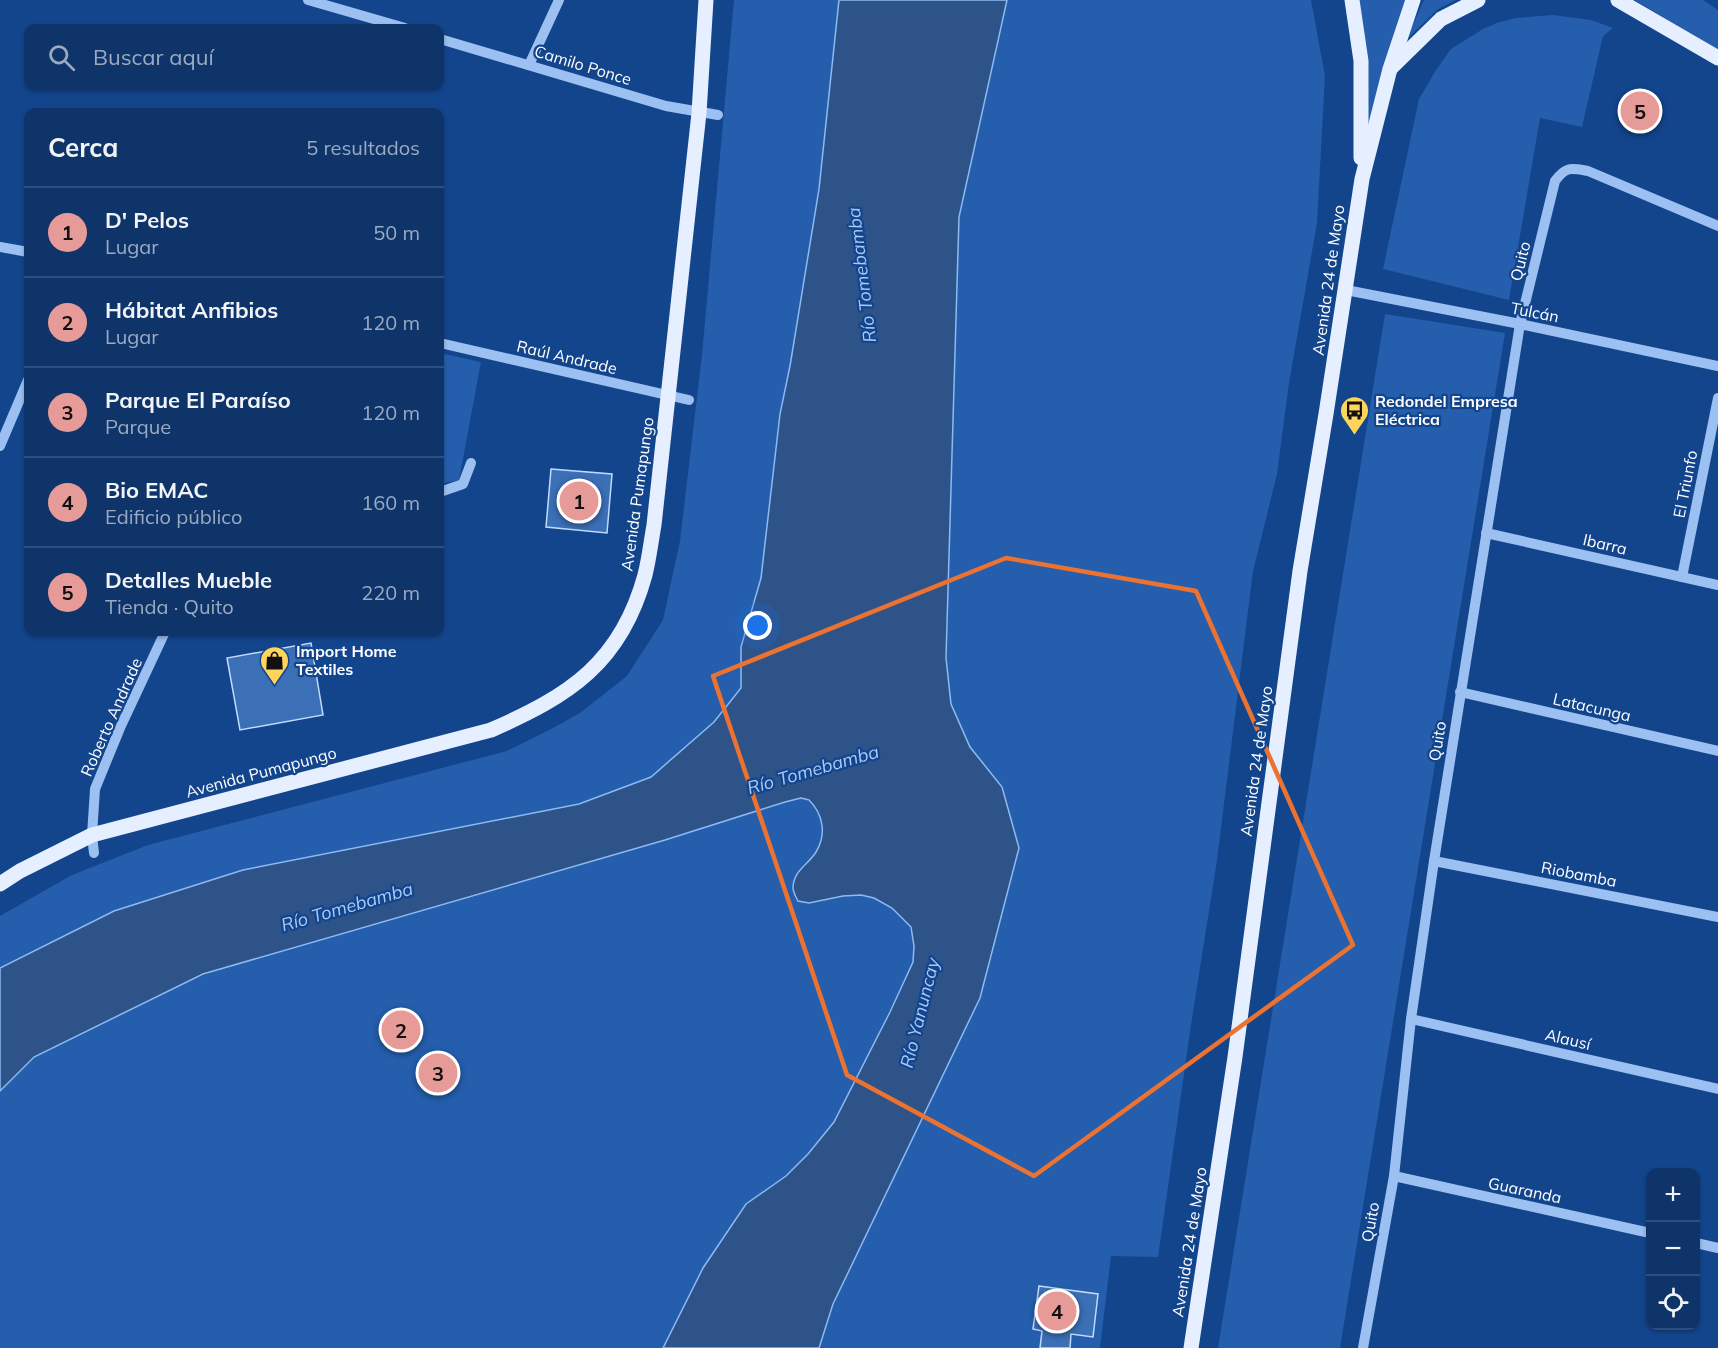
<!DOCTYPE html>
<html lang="es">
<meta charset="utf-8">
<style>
:root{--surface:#0e346a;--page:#1c3f72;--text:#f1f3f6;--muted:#9baac1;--line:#2e4f7e;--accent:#e69b98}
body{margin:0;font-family:Mulish,sans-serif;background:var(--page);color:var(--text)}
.controls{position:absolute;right:18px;bottom:18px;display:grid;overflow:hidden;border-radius:12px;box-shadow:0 2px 4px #0004}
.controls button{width:54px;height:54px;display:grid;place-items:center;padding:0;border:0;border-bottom:2px solid var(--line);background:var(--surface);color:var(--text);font:30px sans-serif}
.you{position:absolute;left:758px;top:626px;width:21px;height:21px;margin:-15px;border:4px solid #fff;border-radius:50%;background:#1a73e8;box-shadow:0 0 0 9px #1a73e833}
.badge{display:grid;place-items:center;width:39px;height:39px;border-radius:50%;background:var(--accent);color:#111;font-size:20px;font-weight:700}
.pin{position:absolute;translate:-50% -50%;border:3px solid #fff;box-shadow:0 2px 6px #0006}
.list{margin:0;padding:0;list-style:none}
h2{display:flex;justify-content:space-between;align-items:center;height:78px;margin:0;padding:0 24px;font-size:26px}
h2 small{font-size:20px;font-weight:400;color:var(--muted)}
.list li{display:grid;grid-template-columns:39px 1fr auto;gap:18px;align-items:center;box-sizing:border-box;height:90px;padding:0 24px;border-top:2px solid var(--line)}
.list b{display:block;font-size:22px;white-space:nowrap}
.list p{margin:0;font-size:20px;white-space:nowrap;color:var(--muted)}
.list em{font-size:20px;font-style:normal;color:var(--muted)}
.icon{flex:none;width:33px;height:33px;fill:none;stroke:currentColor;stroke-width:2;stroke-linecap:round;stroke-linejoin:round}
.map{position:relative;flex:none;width:1718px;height:1348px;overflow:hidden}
.search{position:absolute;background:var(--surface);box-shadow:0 2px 4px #0004;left:24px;top:24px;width:420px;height:66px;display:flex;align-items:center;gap:15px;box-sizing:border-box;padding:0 21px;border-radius:12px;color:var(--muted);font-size:22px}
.panel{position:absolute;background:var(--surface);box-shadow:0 2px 4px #0004;left:24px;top:108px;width:420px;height:528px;border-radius:12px}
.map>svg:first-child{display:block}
</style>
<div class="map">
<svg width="1718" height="1348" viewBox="0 0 1718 1348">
<rect width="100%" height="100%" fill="#13458d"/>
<g fill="#245eac">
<polygon points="734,0 839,0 819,188 790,366 780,414 761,578 741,647 741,688 714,722 651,777 579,804 243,870 114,911 0,969 0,916 72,875 148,845 507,751 553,728 580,713 627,676 663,620 680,541 702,355"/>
<polygon points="1007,0 1311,0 1325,76 1317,223 1289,383 1277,474 1253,571 1217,860 1191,1025 1158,1257 1111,1256 1100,1348 819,1348 1002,787 970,747 951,704 946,658 959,217"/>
<polygon points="1356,0 1409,0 1365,154"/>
<polygon points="1424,0 1456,0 1438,9 1406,40"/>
<polygon points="1635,0 1703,0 1718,10 1718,51"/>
<polygon points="1553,15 1591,20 1613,28 1603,36 1582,127 1540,118 1509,300 1383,269 1419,99 1436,70 1451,49 1483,29 1497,23 1516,18"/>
<polygon points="1385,314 1505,333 1340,1348 1218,1348"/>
<polygon points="440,353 481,362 459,480 440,484"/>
<path d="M801 798C824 804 826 831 817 849 814 856 807 862 801 867L827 900 843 896 861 895 874 898 892 908 911 927 914 946 913 962 906 979 834 1122 808 1154 786 1176 746 1204 703 1268 663 1348H0V1091L34 1057 176 986 224 967 665 840 785 802Z"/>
</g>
<path fill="#2d5388" stroke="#8dbaf4" stroke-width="1.5" d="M839 0H1007L959 217 946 658 951 704 970 747 1002 787 1019 848 980 998 833 1304 819 1348H663L703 1268 746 1204 786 1176 808 1154 834 1122 890 1012 913 962 914 946 911 927 892 908 874 898 861 895 843 896 809 903 798 901C796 897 793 892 793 888 793 871 808 865 816 852 827 834 823 814 809 800L801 798 785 802 665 840 203 974 34 1057 0 1091V968L114 911 243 870 579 804 651 777 714 722 741 688V647L761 578 780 414 790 366 819 189Z"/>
<g fill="#3b6fb6" stroke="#c2dbfc" stroke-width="1.5">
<polygon points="551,469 612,474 607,533 546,527"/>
<polygon points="311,643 323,715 240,730 227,658"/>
<polygon points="1039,1286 1098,1294 1093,1337 1071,1334 1070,1348 1040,1348 1042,1331 1033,1329"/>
</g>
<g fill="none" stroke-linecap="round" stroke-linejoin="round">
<g stroke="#9bc0f1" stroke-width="10">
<polyline points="308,0 405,28"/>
<polyline points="440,39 666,106 718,115"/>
<polyline points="529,65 559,0"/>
<polyline points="0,247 28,252"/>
<polyline points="1346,290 1520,324 1718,366"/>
<polyline points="440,343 689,400"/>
<polyline points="0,446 28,380"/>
<polyline points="440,492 463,484 471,463"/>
<polyline points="1486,533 1718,585"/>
<polyline points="1682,577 1718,398"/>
<polyline points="1460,692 1718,751"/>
<polyline points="94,853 92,835 95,789 120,728 165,632"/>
<polyline points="1434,861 1718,917"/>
<polyline points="1411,1019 1718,1089"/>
<polyline points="1394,1176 1650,1233"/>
<polyline points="1696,1243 1718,1248"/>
<path d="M1363 1348 1394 1176 1411 1019 1434 861 1520 324 1555 181C1566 166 1571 168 1588 171L1718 226"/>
</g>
<g stroke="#e5efff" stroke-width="15">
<polyline points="1352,0 1361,61 1361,158"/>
<polyline points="1618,0 1718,58"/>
<polyline points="1392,67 1441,19 1478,0"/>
<path d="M0 884 20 871 92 835 491 730C569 696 621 663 645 575 649 559 651 542 654 525L699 113 706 0"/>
<polyline points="1191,1348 1235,1057 1300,571 1326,414 1362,179 1390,69 1413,0"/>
</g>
</g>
<path fill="none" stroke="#eb7230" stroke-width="4.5" stroke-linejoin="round" d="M1006 558 1196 591 1353 945 1034 1176 847 1075 713 676Z"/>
<defs>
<symbol id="bus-pin" viewBox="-11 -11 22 30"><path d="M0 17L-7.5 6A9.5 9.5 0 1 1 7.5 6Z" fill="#ffd45b" stroke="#13458d"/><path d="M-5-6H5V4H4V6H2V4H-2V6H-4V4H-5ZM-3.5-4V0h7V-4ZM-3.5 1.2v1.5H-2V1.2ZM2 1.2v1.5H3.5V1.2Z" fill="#111"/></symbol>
<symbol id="shop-pin" viewBox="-11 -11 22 30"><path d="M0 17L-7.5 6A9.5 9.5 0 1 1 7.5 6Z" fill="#ffd45b" stroke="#13458d"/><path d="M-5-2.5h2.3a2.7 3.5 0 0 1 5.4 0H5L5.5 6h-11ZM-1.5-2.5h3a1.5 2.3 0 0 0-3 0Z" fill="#111"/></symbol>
</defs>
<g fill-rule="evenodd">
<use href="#bus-pin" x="1338" y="394" width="33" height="45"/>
<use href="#shop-pin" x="258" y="644" width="33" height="45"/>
</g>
<g text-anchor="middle" stroke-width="4.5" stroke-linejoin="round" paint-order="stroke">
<g font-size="16" fill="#fff" stroke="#13458d">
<text transform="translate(583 65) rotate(17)" y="6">Camilo Ponce</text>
<text transform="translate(1520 261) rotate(-76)" y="6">Quito</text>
<text transform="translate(1328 280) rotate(-82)" y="6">Avenida 24 de Mayo</text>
<text transform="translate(1535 312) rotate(11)" y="6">Tulcán</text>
<text transform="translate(567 357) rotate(13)" y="6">Raúl Andrade</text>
<text transform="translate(1685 484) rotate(-79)" y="6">El Triunfo</text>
<text transform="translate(637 494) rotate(-82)" y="6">Avenida Pumapungo</text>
<text transform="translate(1605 544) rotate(13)" y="6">Ibarra</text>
<text transform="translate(1592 707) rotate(13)" y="6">Latacunga</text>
<text transform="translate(111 717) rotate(-66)" y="6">Roberto Andrade</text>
<text transform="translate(1437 741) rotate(-81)" y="6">Quito</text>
<text transform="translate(1256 761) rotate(-82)" y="6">Avenida 24 de Mayo</text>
<text transform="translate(261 772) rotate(-15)" y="6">Avenida Pumapungo</text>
<text transform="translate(1579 874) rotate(11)" y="6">Riobamba</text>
<text transform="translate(1568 1039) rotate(13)" y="6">Alausí</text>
<text transform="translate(1525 1190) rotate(12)" y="6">Guaranda</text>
<text transform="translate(1370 1222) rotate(-80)" y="6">Quito</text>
<text transform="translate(1189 1242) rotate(-81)" y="6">Avenida 24 de Mayo</text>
</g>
<g font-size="16" font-weight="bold" fill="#fff" stroke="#13458d" text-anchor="start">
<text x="1375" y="407">Redondel Empresa<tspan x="1375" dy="18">Eléctrica</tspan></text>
<text x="296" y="657">Import Home<tspan x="296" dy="18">Textiles</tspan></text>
</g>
<g font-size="18" font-style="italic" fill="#a7caf8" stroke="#13458d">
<text transform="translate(862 275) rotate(-97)" y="6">Río Tomebamba</text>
<text transform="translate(813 770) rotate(-16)" y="6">Río Tomebamba</text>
<text transform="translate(347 907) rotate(-16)" y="6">Río Tomebamba</text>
<text transform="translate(920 1013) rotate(-76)" y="6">Río Yanuncay</text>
</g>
</g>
</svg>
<div class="controls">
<button>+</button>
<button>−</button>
<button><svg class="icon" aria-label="locate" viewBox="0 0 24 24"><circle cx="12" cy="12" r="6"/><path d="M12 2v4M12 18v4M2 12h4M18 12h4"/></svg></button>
</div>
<div class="you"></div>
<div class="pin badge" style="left:579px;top:501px">1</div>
<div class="pin badge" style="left:401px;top:1030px">2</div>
<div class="pin badge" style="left:438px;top:1073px">3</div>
<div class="pin badge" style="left:1057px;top:1311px">4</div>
<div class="pin badge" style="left:1640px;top:111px">5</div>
<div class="search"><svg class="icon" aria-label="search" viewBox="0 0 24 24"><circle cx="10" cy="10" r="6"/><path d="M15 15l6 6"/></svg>Buscar aquí</div>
<section class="panel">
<h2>Cerca<small>5 resultados</small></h2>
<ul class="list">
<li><span class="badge">1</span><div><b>D' Pelos</b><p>Lugar</p></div><em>50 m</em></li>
<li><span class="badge">2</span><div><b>Hábitat Anfibios</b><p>Lugar</p></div><em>120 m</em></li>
<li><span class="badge">3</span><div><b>Parque El Paraíso</b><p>Parque</p></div><em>120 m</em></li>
<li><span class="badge">4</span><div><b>Bio EMAC</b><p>Edificio público</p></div><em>160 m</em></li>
<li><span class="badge">5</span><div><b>Detalles Mueble</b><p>Tienda · Quito</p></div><em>220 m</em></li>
</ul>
</section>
</div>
